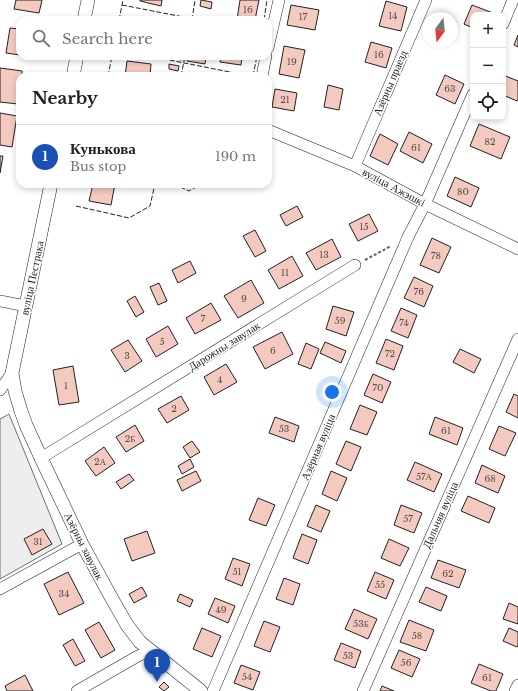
<!DOCTYPE html>
<meta charset="utf-8">
<style>
:root{--surface:#fff;--page:#f2f2f2;--text:#202124;--muted:#757577;--line:#e0e0e0;--accent:#ea580c}
body{margin:0;font-family:"Libre Baskerville",serif;background:var(--page);color:var(--text)}
.controls{position:absolute;right:12px;top:12px;display:grid;overflow:hidden;border-radius:8px;box-shadow:0 2px 6px #0003}
.controls button{width:36px;height:36px;display:grid;place-items:center;padding:0;border:0;border-bottom:1px solid var(--line);background:var(--surface);color:var(--text);font:20px sans-serif}
.compass{position:absolute;left:422px;top:12px;width:36px;height:36px;border-radius:50%;background:var(--surface);box-shadow:0 2px 6px #0003;rotate:195deg}
.you{position:absolute;left:332px;top:392px;width:14px;height:14px;margin:-10px;border:3px solid #fff;border-radius:50%;background:#1a73e8;box-shadow:0 0 0 6px #1a73e833}
.badge{display:grid;place-items:center;width:26px;height:26px;border-radius:50%;background:var(--accent);color:#fff;font-size:13px;font-weight:700}
.pin{position:absolute;translate:-50% -33px;filter:drop-shadow(0 1px 2px #0008)}
.pin::after{content:'';position:absolute;top:21px;width:14px;height:12px;background:inherit;clip-path:polygon(0 0,100% 0,50% 100%)}
.list{margin:0;padding:0;list-style:none}
h2{display:flex;justify-content:space-between;align-items:center;height:52px;margin:0;padding:0 16px;font-size:17px}
h2 small{font-size:13px;font-weight:400;color:var(--muted)}
.list li{display:grid;grid-template-columns:26px 1fr auto;gap:12px;align-items:center;box-sizing:border-box;height:64px;padding:0 16px;border-top:1px solid var(--line)}
.list b{display:block;font-size:15px;white-space:nowrap}
.list p{margin:0;font-size:13px;white-space:nowrap;color:var(--muted)}
.list em{font-size:13px;font-style:normal;color:var(--muted)}
.icon{flex:none;width:22px;height:22px;fill:none;stroke:currentColor;stroke-width:2;stroke-linecap:round;stroke-linejoin:round}
.map{position:relative;flex:none;width:518px;height:691px;overflow:hidden}
.search{position:absolute;background:var(--surface);box-shadow:0 2px 6px #0003;left:16px;top:16px;width:256px;height:44px;display:flex;align-items:center;gap:10px;box-sizing:border-box;padding:0 14px;border-radius:12px;color:var(--muted);font-size:15px}
.panel{position:absolute;background:var(--surface);box-shadow:0 2px 6px #0003;left:16px;top:72px;width:256px;height:116px;border-radius:12px}
.map>svg:first-child{display:block}
</style>
<div class="map">
<svg width="518" height="691" viewBox="0 0 518 691">
<rect width="100%" height="100%" fill="#fff"/>
<polygon fill="#eee" stroke="#6f6f6f" points="9,414 62,544 0,579 0,419"/>
<g fill="#f3c9c0" stroke="#222">
<polygon points="16,0 42,0 39,13 14,9"/>
<polygon points="140,0 162,0 161,6 140,1"/>
<polygon points="201,0 212,2 211,9 200,6"/>
<polygon points="240,0 259,0 255,20 237,20"/>
<polygon points="386,1 407,7 401,31 379,26"/>
<polygon points="291,5 319,10 315,30 287,25"/>
<polygon points="472,5 493,13 492,15 473,15 473,28 464,24"/>
<polygon points="10,28 20,29 20,55 6,53"/>
<polygon points="518,35 518,47 514,45"/>
<polygon points="371,42 392,48 386,68 365,62"/>
<polygon points="284,46 305,50 299,78 279,74"/>
<polygon points="171,56 183,56 182,60 170,58"/>
<polygon points="188,56 206,56 205,64 187,61"/>
<polygon points="221,56 242,56 241,65 220,62"/>
<polygon points="127,61 151,64 150,76 125,76"/>
<polygon points="169,64 179,66 178,71 169,69"/>
<polygon points="0,68 22,71 22,76 20,76 20,88 18,104 0,102"/>
<polygon points="445,75 464,84 455,104 436,95"/>
<polygon points="503,75 518,81 518,99 517,101 503,95"/>
<polygon points="328,85 343,89 339,110 324,107"/>
<polygon points="275,89 297,93 294,111 272,107"/>
<polygon points="0,113 17,116 12,147 0,145"/>
<polygon points="479,124 510,137 501,159 470,146"/>
<polygon points="409,132 432,144 423,163 400,151"/>
<polygon points="380,134 398,144 388,165 370,156"/>
<polygon points="0,156 3,156 0,173"/>
<polygon points="455,177 479,188 471,207 447,196"/>
<polygon points="93,184 115,184 111,205 89,201"/>
<polygon points="297,206 303,217 286,226 280,215"/>
<polygon points="369,214 378,231 358,241 349,224"/>
<polygon points="255,230 266,251 255,257 243,236"/>
<polygon points="432,238 451,247 439,273 420,265"/>
<polygon points="332,239 341,257 316,270 306,253"/>
<polygon points="292,256 303,276 279,289 268,270"/>
<polygon points="190,261 196,273 178,283 172,270"/>
<polygon points="414,277 433,286 424,307 404,298"/>
<polygon points="251,280 264,303 238,318 224,296"/>
<polygon points="159,283 167,301 158,305 150,287"/>
<polygon points="135,296 144,312 136,317 127,301"/>
<polygon points="211,303 221,320 195,334 186,318"/>
<polygon points="333,306 354,312 346,336 326,329"/>
<polygon points="401,308 417,315 408,338 391,331"/>
<polygon points="168,326 178,344 156,357 146,339"/>
<polygon points="282,332 293,354 265,369 253,347"/>
<polygon points="386,339 403,346 394,370 376,363"/>
<polygon points="128,340 142,361 125,372 111,350"/>
<polygon points="325,342 346,351 341,363 320,353"/>
<polygon points="306,343 319,349 311,369 298,364"/>
<polygon points="460,349 481,359 474,373 453,362"/>
<polygon points="226,364 237,382 214,395 204,377"/>
<polygon points="73,366 79,402 59,405 53,370"/>
<polygon points="373,374 391,382 382,403 364,395"/>
<polygon points="514,394 518,396 518,418 506,412"/>
<polygon points="181,396 189,410 167,423 158,409"/>
<polygon points="360,405 377,412 367,435 350,429"/>
<polygon points="275,417 299,426 294,442 269,433"/>
<polygon points="435,417 463,428 457,445 429,434"/>
<polygon points="135,425 144,441 126,452 116,437"/>
<polygon points="499,426 516,433 505,456 489,449"/>
<polygon points="192,441 200,452 190,458 183,447"/>
<polygon points="346,441 361,447 351,471 336,464"/>
<polygon points="104,447 115,463 96,476 85,461"/>
<polygon points="190,459 194,467 182,474 178,466"/>
<polygon points="415,462 442,474 434,492 407,480"/>
<polygon points="482,465 505,476 498,493 475,483"/>
<polygon points="196,471 201,481 182,491 177,480"/>
<polygon points="331,471 347,478 337,501 322,494"/>
<polygon points="129,474 134,480 121,489 116,482"/>
<polygon points="468,496 495,508 489,523 461,511"/>
<polygon points="258,498 275,505 266,526 249,520"/>
<polygon points="316,505 330,511 321,532 307,526"/>
<polygon points="401,505 422,513 414,533 394,525"/>
<polygon points="43,529 52,544 32,555 24,539"/>
<polygon points="147,531 155,553 132,561 124,539"/>
<polygon points="302,534 317,540 308,564 293,558"/>
<polygon points="389,539 409,548 400,566 381,558"/>
<polygon points="233,558 250,564 242,586 225,579"/>
<polygon points="438,560 466,570 459,588 431,578"/>
<polygon points="68,572 84,603 59,615 44,584"/>
<polygon points="375,572 394,580 386,599 367,591"/>
<polygon points="284,578 300,584 293,605 276,599"/>
<polygon points="142,587 147,596 134,603 129,594"/>
<polygon points="426,587 447,596 441,611 419,602"/>
<polygon points="180,594 193,600 190,607 177,601"/>
<polygon points="215,598 235,606 228,623 208,614"/>
<polygon points="509,603 518,607 518,624 503,619"/>
<polygon points="354,609 377,619 368,639 345,629"/>
<polygon points="409,620 434,630 426,651 400,642"/>
<polygon points="264,621 280,627 270,652 254,646"/>
<polygon points="99,622 115,650 101,658 85,630"/>
<polygon points="202,628 221,636 212,657 193,649"/>
<polygon points="509,628 518,632 518,645 517,647 503,641"/>
<polygon points="73,639 85,661 75,666 63,645"/>
<polygon points="341,643 361,651 355,668 334,660"/>
<polygon points="399,650 420,659 412,677 391,668"/>
<polygon points="479,664 503,674 496,691 491,691 471,683"/>
<polygon points="241,665 260,672 253,690 234,683"/>
<polygon points="25,675 33,691 7,691 5,686"/>
<polygon points="164,682 169,687 164,691 159,687"/>
<polygon points="382,686 394,691 380,691"/>
</g>
<g fill="none" stroke-linecap="round" stroke-linejoin="round">
<defs>
<g id="minor">
<polyline points="503,24 513,0"/>
<polyline points="268,48 279,0"/>
<polyline points="262,76 266,56"/>
<polyline points="268,130 355,166 425,204 518,249"/>
<polyline points="355,166 426,0"/>
<polyline points="0,301 26,306"/>
<polyline points="0,390 12,373"/>
<polyline points="41,458 355,265"/>
<polyline points="0,589 82,544"/>
<polyline points="77,691 138,656 150,651"/>
<polyline points="213,691 408,237 425,204 473,94"/>
<polyline points="363,691 518,339"/>
<polyline points="515,691 518,685"/>
</g>
<g id="tertiary">
<polyline points="84,20 88,0"/>
<polyline points="73,76 77,56"/>
<polyline points="51,184 12,373 15,391 21,411 26,425 41,458 82,544 111,597 127,625 140,642 145,646 201,691"/>
</g>
</defs>
<use href="#minor" stroke="#222" stroke-width="12"/>
<use href="#tertiary" stroke="#222" stroke-width="14"/>
<polyline stroke="#646464" stroke-width="2" stroke-dasharray="3 2" stroke-linecap="butt" points="365,260 391,246"/>
<use href="#minor" stroke="#fff" stroke-width="11"/>
<use href="#tertiary" stroke="#fff" stroke-width="13"/>
<g stroke="#222" stroke-width="1" stroke-dasharray="5 2" stroke-linecap="butt">
<polyline points="122,5 199,20"/>
<polyline points="119,20 123,0"/>
<polyline points="192,20 195,0"/>
<polyline points="264,20 267,0"/>
<polyline points="149,56 250,76"/>
<polyline points="108,76 112,56"/>
<polyline points="181,76 185,56"/>
<polyline points="253,76 257,56"/>
<polyline points="174,184 189,191 201,184"/>
<polyline points="76,206 129,218 150,206 155,184"/>
</g>
</g>
<g text-anchor="middle" stroke-width="3" stroke-linejoin="round" paint-order="stroke">
<g font-size="9" fill="#564c4a">
<text x="248" y="13">16</text>
<text x="393" y="19">14</text>
<text x="303" y="20">17</text>
<text x="379" y="58">16</text>
<text x="292" y="65">19</text>
<text x="450" y="92">63</text>
<text x="285" y="103">21</text>
<text x="490" y="145">82</text>
<text x="416" y="151">61</text>
<text x="463" y="195">80</text>
<text x="364" y="230">15</text>
<text x="324" y="258">13</text>
<text x="436" y="259">78</text>
<text x="285" y="276">11</text>
<text x="419" y="295">76</text>
<text x="244" y="302">9</text>
<text x="203" y="322">7</text>
<text x="340" y="324">59</text>
<text x="404" y="326">74</text>
<text x="162" y="345">5</text>
<text x="273" y="354">6</text>
<text x="390" y="357">72</text>
<text x="127" y="359">3</text>
<text x="220" y="383">4</text>
<text x="66" y="389">1</text>
<text x="378" y="391">70</text>
<text x="174" y="412">2</text>
<text x="284" y="432">53</text>
<text x="446" y="434">61</text>
<text x="130" y="442">2Б</text>
<text x="100" y="465">2А</text>
<text x="424" y="480">57А</text>
<text x="490" y="482">68</text>
<text x="408" y="522">57</text>
<text x="38" y="545">31</text>
<text x="237" y="575">51</text>
<text x="448" y="577">62</text>
<text x="380" y="588">55</text>
<text x="64" y="597">34</text>
<text x="221" y="613">49</text>
<text x="361" y="627">53Б</text>
<text x="417" y="639">58</text>
<text x="348" y="659">53</text>
<text x="406" y="666">56</text>
<text x="247" y="680">54</text>
<text x="487" y="681">61</text>
</g>
<g font-size="11" fill="#222" stroke="#fff">
<text transform="translate(390 83) rotate(-67)" y="4">Азёрны праезд</text>
<text transform="translate(394 187) rotate(28)" y="4">вуліца Ажэшкі</text>
<text transform="translate(32 278) rotate(-78)" y="4">вуліца Пестрака</text>
<text transform="translate(224 346) rotate(-32)" y="4">Дарожны завулак</text>
<text transform="translate(318 447) rotate(-67)" y="4">Азёрная вуліца</text>
<text transform="translate(440 515) rotate(-66)" y="4">Дальняя вуліца</text>
<text transform="translate(84 546) rotate(63)" y="4">Азёрны завулак</text>
</g>
</g>
</svg>
<div class="controls">
<button>+</button>
<button>−</button>
<button><svg class="icon" aria-label="locate" viewBox="0 0 24 24"><circle cx="12" cy="12" r="6"/><path d="M12 2v4M12 18v4M2 12h4M18 12h4"/></svg></button>
</div>
<svg class="compass" viewBox="-18 -18 36 36"><path d="M0-13l5 13h-10z" fill="#e53935"/><path d="M0 13l5-13h-10z" fill="#757577"/></svg>
<div class="you"></div>
<div class="pin badge" style="left:157px;top:682px;background:#1a4fb4">1</div>
<div class="search"><svg class="icon" aria-label="search" viewBox="0 0 24 24"><circle cx="10" cy="10" r="6"/><path d="M15 15l6 6"/></svg>Search here</div>
<section class="panel">
<h2>Nearby<small></small></h2>
<ul class="list">
<li><span class="badge" style="background:#1a4fb4">1</span><div><b>Кунькова</b><p>Bus stop</p></div><em>190 m</em></li>
</ul>
</section>
</div>
